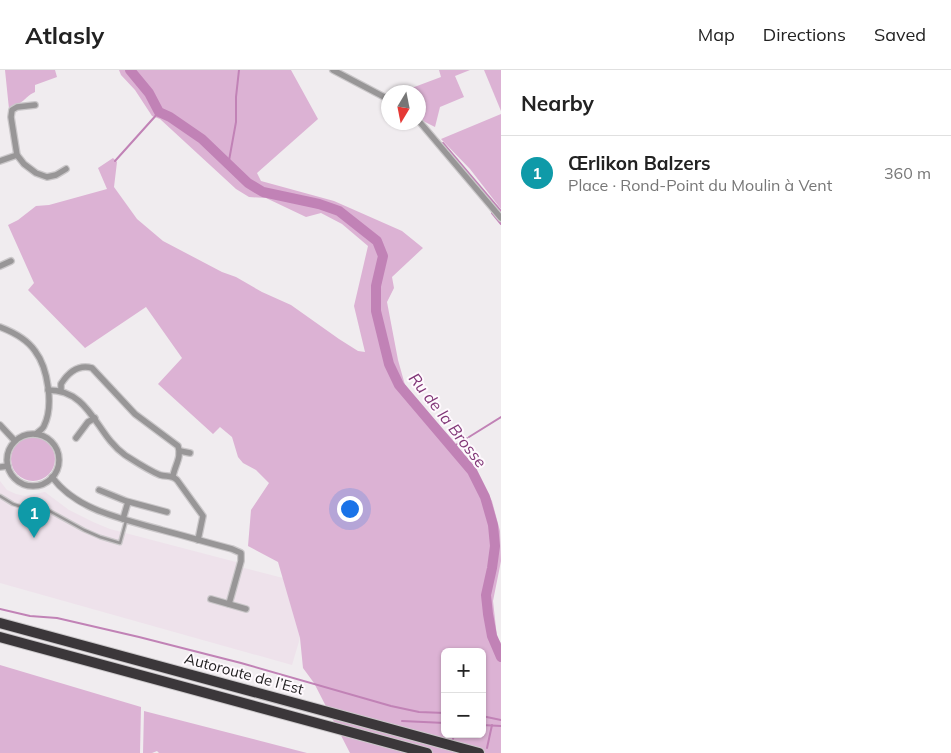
<!DOCTYPE html>
<meta charset="utf-8">
<style>
:root{--surface:#fff;--page:#f6f6f6;--text:#222;--muted:#767676;--line:#e0e0e0;--accent:#8c1e81}
body{margin:0;font-family:Mulish,sans-serif;background:var(--page);color:var(--text)}
.controls{position:absolute;right:15px;bottom:15px;display:grid;overflow:hidden;border-radius:8px;box-shadow:0 1px 4px #0004}
.controls button{width:45px;height:45px;display:grid;place-items:center;padding:0;border:0;border-bottom:1px solid var(--line);background:var(--surface);color:var(--text);font:25px sans-serif}
.compass{position:absolute;left:381px;top:15px;width:45px;height:45px;border-radius:50%;background:var(--surface);box-shadow:0 1px 4px #0004;rotate:190deg}
.you{position:absolute;left:349px;top:438px;width:18px;height:18px;margin:-12px;border:4px solid #fff;border-radius:50%;background:#1a73e8;box-shadow:0 0 0 8px #1a73e833}
.badge{display:grid;place-items:center;width:32px;height:32px;border-radius:50%;background:var(--accent);color:#fff;font-size:16px;font-weight:700}
.pin{position:absolute;translate:-50% -41px;filter:drop-shadow(0 1px 2px #0008)}
.pin::after{content:'';position:absolute;top:26px;width:18px;height:15px;background:inherit;clip-path:polygon(0 0,100% 0,50% 100%)}
.list{margin:0;padding:0;list-style:none}
h2{display:flex;justify-content:space-between;align-items:center;height:65px;margin:0;padding:0 20px;font-size:21px}
h2 small{font-size:16px;font-weight:400;color:var(--muted)}
.list li{display:grid;grid-template-columns:32px 1fr auto;gap:15px;align-items:center;box-sizing:border-box;height:75px;padding:0 20px;border-top:1px solid var(--line)}
.list b{display:block;font-size:19px;white-space:nowrap}
.list p{margin:0;font-size:16px;white-space:nowrap;color:var(--muted)}
.list em{font-size:16px;font-style:normal;color:var(--muted)}
.map{position:relative;flex:none;width:501px;height:683px;overflow:hidden}
header{display:flex;align-items:center;gap:30px;box-sizing:border-box;height:70px;padding:0 25px;background:var(--surface);border-bottom:1px solid var(--line)}
header strong{font-size:24px}
nav{display:flex;gap:28px;margin-inline-start:auto;font-size:18px}
main{display:flex}
aside{flex:1;background:var(--surface)}
.map>svg:first-child{display:block}
</style>
<header>
<strong>Atlasly</strong>
<nav><a>Map</a><a>Directions</a><a>Saved</a></nav>
</header>
<main>
<div class="map">
<svg width="501" height="683" viewBox="0 0 501 683">
<rect width="100%" height="100%" fill="#f0ecef"/>
<polygon fill="#eee2eb" points="0,411 7,420 16,424 25,426 45,422 69,440 93,452 110,459 236,492 236,496 283,508 300,568 292,595 0,513"/>
<g fill="#dcb2d4" fill-rule="evenodd">
<path d="M5 0H55L57 7 35 15V22C28 25 25 30 20 33 15 36 13 34 9 39Z"/>
<path d="M119 0H291L318 49 257 103 261 111 334 131 402 161 423 178 392 207 394 218 387 232 398 290 405 315 421 336 453 370 479 406 492 431 500 461 501 491 493 531 497 567 501 573V683H350L314 613 303 598 300 568 278 492 248 476 251 440 269 413 256 400 243 393 238 387 232 367 220 357 213 364 158 314 182 288 146 237 85 278 28 220 34 213 8 155 18 150 36 136 49 135 107 119 98 98 113 88 117 92 114 117 137 149 163 171 222 202 236 207 262 222 291 235 339 269 358 281 365 282 354 236 368 176 342 154 321 143 306 147 266 128 249 127 236 119 160 49 152 46 135 20 121 5ZM445 582H482V664H445Z"/>
<polygon points="439,0 470,0 455,6 464,27 440,37 435,57 419,49 418,22 401,22 441,7"/>
<polygon points="484,0 501,0 501,41"/>
<polygon points="501,44 501,139 470,99 441,69"/>
<circle cx="33" cy="389" r="22"/>
<polygon points="0,595 141,637 140,683 0,683"/>
<polygon points="144,641 307,683 159,683 157,681 152,683 143,683"/>
</g>
<g fill="none" stroke-linecap="round" stroke-linejoin="round">
<g stroke="#c182b6" stroke-width="2">
<polyline points="443,73 501,141"/>
<polyline points="115,91 159,42"/>
<polyline points="228,96 236,52 236,27 239,0"/>
<polyline points="492,143 501,154"/>
<polyline points="469,367 501,347"/>
<polyline points="451,378 467,368"/>
<polyline points="0,539 30,546 57,548 139,567 241,593 391,636 419,642 445,643"/>
<polyline points="482,646 501,650"/>
<polyline points="402,651 445,653"/>
<polyline points="482,655 501,656"/>
<polyline points="453,669 454,664"/>
<polyline points="487,678 492,655"/>
</g>
<polyline stroke="#c182b6" stroke-width="10" points="130,0 149,23 159,42 170,47 202,69 248,113 263,122 319,134 339,141 377,171 383,186 376,216 376,241 389,294 399,315 472,401 485,427 493,455 495,476 492,498 486,525 488,544 492,566 501,587"/>
<defs>
<polyline id="service" points="0,426 13,434 25,438 46,439 84,460 100,467 120,473 126,451"/>
<g id="minor">
<polyline points="333,0 388,29"/>
<polyline points="35,35 17,37 12,40 11,47 17,85 24,94 36,103 47,107 56,105 66,99"/>
<polyline points="418,50 501,148"/>
<polyline points="0,91 17,85"/>
<polyline points="0,196 11,191"/>
<path d="M0 257C13 262 27 269 35 281 48 298 54 336 44 356 43 359 39 361 36 364"/>
<path d="M48 320C91 320 96 365 125 385 136 392 148 400 160 405 167 407 172 405 177 410L203 446 198 470"/>
<path d="M61 320V314C68 303 78 294 92 298L135 344 178 376C182 387 175 395 173 406"/>
<polyline points="0,355 15,371"/>
<circle cx="33" cy="390" r="26"/>
<polyline points="76,368 88,352 95,348"/>
<polyline points="180,381 190,383"/>
<polyline points="0,397 8,396"/>
<path d="M52 407C77 441 124 449 162 460 185 466 209 473 232 479L241 483V491L229 534"/>
<polyline points="99,420 126,431 167,442"/>
<polyline points="123,449 128,432"/>
<polyline points="211,529 246,539"/>
</g>
<g id="motorway">
<polyline points="0,553 479,683"/>
<polyline points="0,567 427,683"/>
</g>
</defs>
<use href="#service" stroke="#cac7c9" stroke-width="5"/>
<use href="#minor" stroke="#cac7c9" stroke-width="8"/>
<use href="#motorway" stroke="#cac7c9" stroke-width="12"/>
<use href="#service" stroke="#989697" stroke-width="2.5"/>
<use href="#minor" stroke="#989697" stroke-width="5.5"/>
<use href="#motorway" stroke="#3b373a" stroke-width="10"/>
</g>
<g text-anchor="middle" stroke-width="4" stroke-linejoin="round" paint-order="stroke">
<g font-size="15" fill="#1f1d1e" stroke="#fef9fd">
<text transform="translate(244 604) rotate(15)" y="5">Autoroute de l’Est</text>
</g>
<g font-size="16" font-style="italic" fill="#813677" stroke="#fef9fd">
<text transform="translate(448 350) rotate(52)" y="6">Ru de la Brosse</text>
</g>
</g>
</svg>
<div class="controls">
<button>+</button>
<button>−</button>
</div>
<svg class="compass" viewBox="-18 -18 36 36"><path d="M0-13l5 13h-10z" fill="#e53935"/><path d="M0 13l5-13h-10z" fill="#767676"/></svg>
<div class="you"></div>
<div class="pin badge" style="left:34px;top:468px;background:#0f9aa8">1</div>
</div>
<aside>
<h2>Nearby<small></small></h2>
<ul class="list">
<li><span class="badge" style="background:#0f9aa8">1</span><div><b>Œrlikon Balzers</b><p>Place · Rond-Point du Moulin à Vent</p></div><em>360 m</em></li>
</ul>
</aside>
</main>
